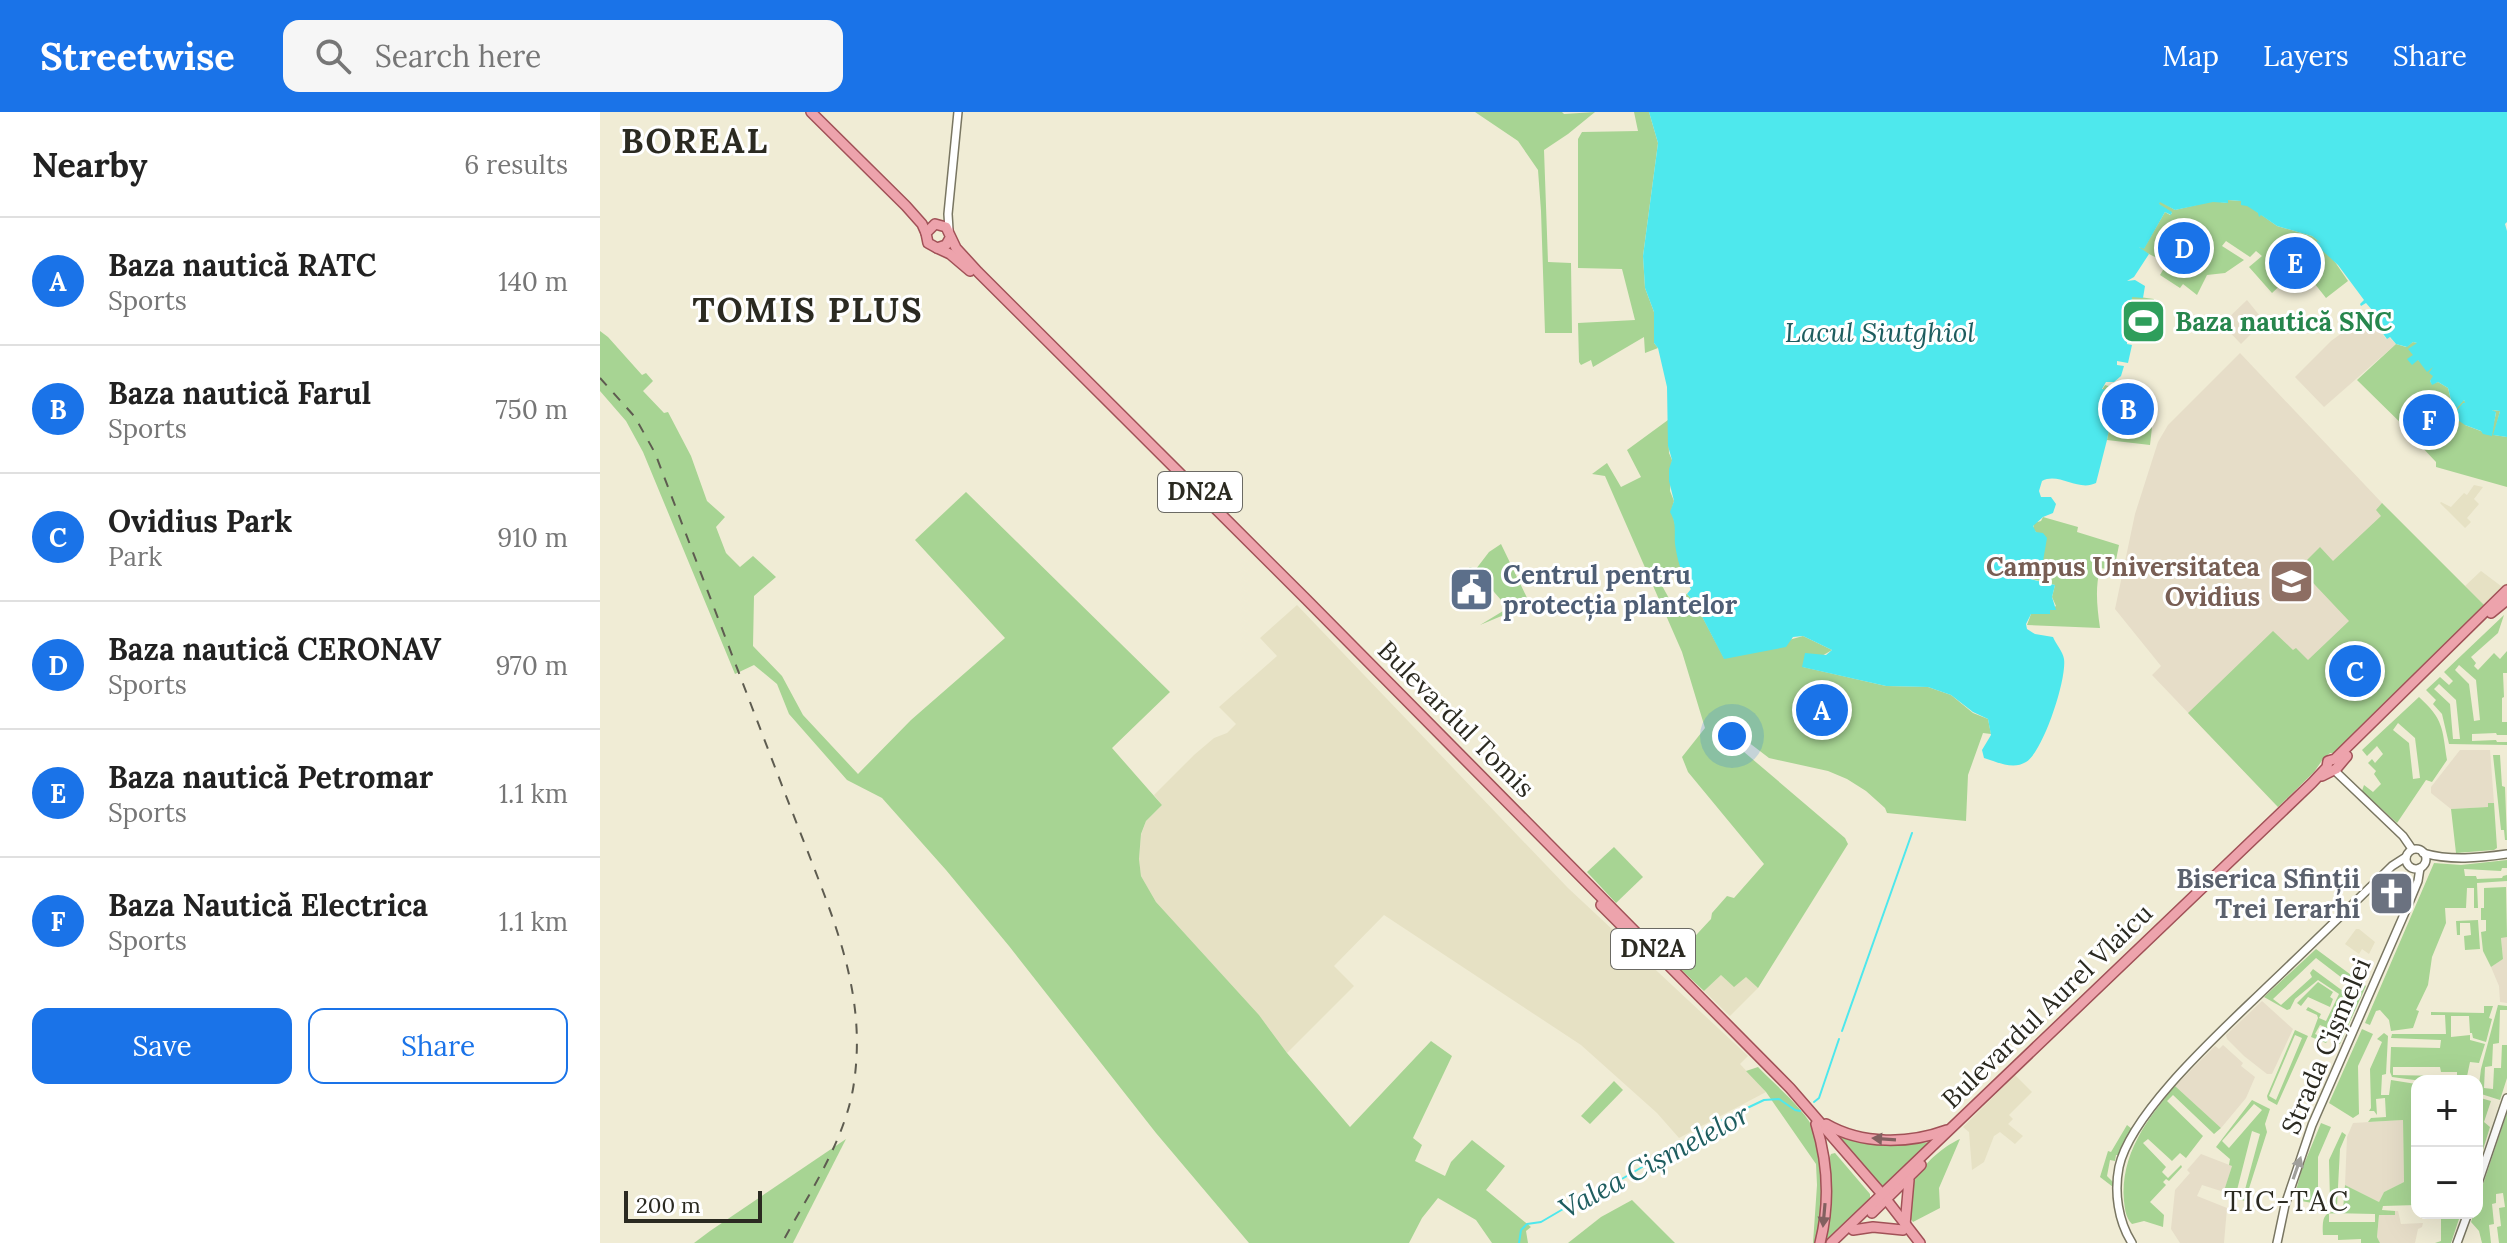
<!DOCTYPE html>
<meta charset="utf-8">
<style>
:root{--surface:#fff;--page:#f6f6f6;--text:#222;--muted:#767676;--line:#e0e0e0;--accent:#1a73e8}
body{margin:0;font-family:Lora,serif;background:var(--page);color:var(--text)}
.controls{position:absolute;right:24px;bottom:24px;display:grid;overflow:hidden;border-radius:16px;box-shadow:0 8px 32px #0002}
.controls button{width:72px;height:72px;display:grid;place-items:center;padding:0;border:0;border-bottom:2px solid var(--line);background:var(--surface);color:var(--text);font:40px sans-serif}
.scale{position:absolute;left:24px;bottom:20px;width:138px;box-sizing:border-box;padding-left:8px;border:4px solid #2b2a21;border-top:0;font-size:22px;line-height:28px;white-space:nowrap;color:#2b2a21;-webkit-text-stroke:6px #fff;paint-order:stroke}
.you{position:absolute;left:1132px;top:624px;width:28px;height:28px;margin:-20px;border:6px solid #fff;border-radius:50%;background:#1a73e8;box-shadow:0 0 0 12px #1a73e833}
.badge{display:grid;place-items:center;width:52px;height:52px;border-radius:50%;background:var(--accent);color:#fff;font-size:26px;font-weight:700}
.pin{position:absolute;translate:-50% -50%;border:4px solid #fff;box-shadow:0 2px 8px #0006}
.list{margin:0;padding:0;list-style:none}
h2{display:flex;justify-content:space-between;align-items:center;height:104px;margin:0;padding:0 32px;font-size:34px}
h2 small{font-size:26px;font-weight:400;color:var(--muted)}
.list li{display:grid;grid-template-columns:52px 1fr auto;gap:24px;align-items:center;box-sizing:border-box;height:128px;padding:0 32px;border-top:2px solid var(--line)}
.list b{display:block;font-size:30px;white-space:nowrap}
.list p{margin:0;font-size:26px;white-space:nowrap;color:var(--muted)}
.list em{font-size:26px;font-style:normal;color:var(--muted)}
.actions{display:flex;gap:16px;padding:24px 32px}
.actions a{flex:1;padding:18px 0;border:2px solid var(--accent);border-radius:16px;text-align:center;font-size:28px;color:var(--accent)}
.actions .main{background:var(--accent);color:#fff}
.icon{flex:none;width:44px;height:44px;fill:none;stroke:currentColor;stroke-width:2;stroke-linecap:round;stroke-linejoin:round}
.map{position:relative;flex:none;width:1907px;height:1131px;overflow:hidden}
header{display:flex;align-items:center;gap:48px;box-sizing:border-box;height:112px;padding:0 40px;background:var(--accent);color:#fff}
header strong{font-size:38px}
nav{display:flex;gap:44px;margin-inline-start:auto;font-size:28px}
.search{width:560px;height:72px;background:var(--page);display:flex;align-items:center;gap:20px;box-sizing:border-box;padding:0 28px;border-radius:16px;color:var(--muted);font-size:30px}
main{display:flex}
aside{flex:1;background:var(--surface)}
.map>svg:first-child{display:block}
</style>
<header>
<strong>Streetwise</strong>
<div class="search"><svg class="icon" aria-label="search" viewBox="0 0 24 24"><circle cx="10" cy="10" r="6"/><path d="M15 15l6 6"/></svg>Search here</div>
<nav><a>Map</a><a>Layers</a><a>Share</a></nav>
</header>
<main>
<aside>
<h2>Nearby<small>6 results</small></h2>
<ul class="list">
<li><span class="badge">A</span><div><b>Baza nautică RATC</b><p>Sports</p></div><em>140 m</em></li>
<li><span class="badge">B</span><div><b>Baza nautică Farul</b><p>Sports</p></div><em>750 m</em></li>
<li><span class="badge">C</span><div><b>Ovidius Park</b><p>Park</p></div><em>910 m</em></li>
<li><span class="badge">D</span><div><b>Baza nautică CERONAV</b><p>Sports</p></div><em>970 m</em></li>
<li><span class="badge">E</span><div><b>Baza nautică Petromar</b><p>Sports</p></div><em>1.1 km</em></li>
<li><span class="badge">F</span><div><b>Baza Nautică Electrica</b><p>Sports</p></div><em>1.1 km</em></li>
</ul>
<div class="actions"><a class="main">Save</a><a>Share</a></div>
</aside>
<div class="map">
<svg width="1907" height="1131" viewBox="0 0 1907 1131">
<rect width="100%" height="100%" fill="#f0ecd5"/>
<g fill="#e6e1c4">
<polygon points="1874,373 1883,375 1874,387 1879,392 1867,406 1871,410 1865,416 1840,391 1841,390 1851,395 1864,381 1867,383"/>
<polygon points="1881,459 1901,474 1907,471 1907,490 1890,500 1865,474"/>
<polygon points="697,493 968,776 1148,944 1140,952 1166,980 1079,1026 1057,1001 981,933 784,803 734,854 754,874 687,941 659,903 556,790 541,764 539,747 541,723 546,709 562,693 554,683 594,643 614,626 627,621 636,612 619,595 677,544 660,526"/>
<polygon points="1756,817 1759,817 1775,830 1769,842 1762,837 1759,842 1745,832"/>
<polygon points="1121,863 1146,864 1158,876 1130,904 1104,879"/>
<polygon points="1415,963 1432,980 1409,1003 1413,1007 1408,1012 1423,1024 1415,1032 1400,1020 1394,1024 1384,1050 1372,1058 1369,1020 1363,1015"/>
</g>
<g fill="#e6ddc8">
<polygon points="1647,188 1664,209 1641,232 1622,212"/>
<polygon points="1771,200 1782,212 1778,215 1786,227 1789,225 1796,232 1724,295 1695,265 1731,229"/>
<polygon points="1640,241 1782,391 1885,494 1735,641 1730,641 1723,647 1714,660 1678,695 1552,563 1561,554 1515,497 1535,402 1558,330 1568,313"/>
<polygon points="1860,638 1890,638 1894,691 1889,691 1888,695 1851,697 1831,681 1831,675"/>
<polygon points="1901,825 1907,825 1907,891 1900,890 1899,874 1891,855 1903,847"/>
<polygon points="1662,889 1693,917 1672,962 1667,962 1644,944 1627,927 1626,923"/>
<polygon points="1623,933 1643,951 1641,954 1655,965 1646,986 1621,1016 1575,974 1615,934 1619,937"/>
<polygon points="1803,1008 1804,1070 1784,1080 1779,1090 1745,1073 1747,1025 1753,1011"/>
<polygon points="1601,1042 1632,1054 1624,1080 1602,1073 1597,1084 1627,1096 1624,1131 1580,1131 1571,1117 1575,1078 1590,1061 1587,1058"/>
<polygon points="1795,1099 1798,1099 1801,1112 1823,1111 1822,1115 1818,1117 1815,1131 1780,1131 1777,1125 1779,1103 1794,1103"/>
</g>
<g fill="#a7d493" fill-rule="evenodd">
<polygon points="875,0 962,0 964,2 995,0 968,22 944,38 948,150 971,151 972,221 945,221 941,99 938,58 918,29"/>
<polygon points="1034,0 1049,0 1058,31 1043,144 1045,176 1054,200 1054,231 1058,236 1045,241 1044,225 993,255 991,248 981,253 979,250 978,211 1035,208 1022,157 978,156 978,27 982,20 1038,19"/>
<polygon points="1628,88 1642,89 1677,114 1712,124 1722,131 1748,169 1726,186 1711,167 1695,180 1685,169 1672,181 1649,155 1662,144 1656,139 1650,145 1626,129 1622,134 1644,148 1625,161 1607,163 1597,183 1583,172 1580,176 1560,163 1566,153 1563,149 1539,137 1540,135 1544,136 1565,100 1570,103 1572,101 1558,92 1560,89 1575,98 1613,89 1627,91"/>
<polygon points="1532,184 1554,187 1550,215 1558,222 1556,227 1536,225 1539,206 1532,204"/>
<polygon points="0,219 8,225 42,263 46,261 53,269 43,279 64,301 68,300 91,344 107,389 125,405 116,415 126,441 140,455 153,444 176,465 154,484 153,534 182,564 203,603 258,662 311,608 405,526 315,428 366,380 570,580 512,636 562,693 546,709 541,722 539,747 541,764 556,790 659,903 687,941 750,1015 831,929 852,944 813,1026 822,1033 815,1049 845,1064 851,1050 872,1028 905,1054 886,1078 931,1115 926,1119 928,1131 892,1131 876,1108 838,1086 822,1106 809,1131 649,1131 556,1021 409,834 346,758 282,686 247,668 189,602 177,572 154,553 135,562 43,340 26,309 0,279"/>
<polygon points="1813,230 1817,231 1818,248 1833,255 1833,266 1830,269 1832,272 1838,270 1848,276 1853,296 1850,299 1851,303 1863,288 1866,290 1865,313 1891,323 1896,301 1892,298 1900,299 1894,323 1907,325 1907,375 1836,355 1836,350 1820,333 1816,326 1757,268 1796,232 1806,235"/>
<polygon points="1505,273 1546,285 1541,310 1543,313 1552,315 1550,333 1507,328 1516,280 1502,278"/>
<path d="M1068 308 1069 341 1072 348 1070 379 1074 389 1071 400C1080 418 1073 435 1082 457L1060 470 1071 490 1087 482 1095 491 1124 546 1203 524 1232 538 1203 555 1286 574 1328 575 1351 583 1373 601 1388 607 1391 622 1383 621 1368 663 1366 709 1287 701 1285 696 1266 679 1247 667 1228 659 1169 646 1135 620 1130 628 1245 726 1248 732 1158 876 1146 865 1134 875 1121 863 1104 879 1072 849 1111 807 1112 801 1127 784 1134 786 1164 752 1088 660 1082 645 1105 616 1082 540 1005 364 992 362 1007 351 1021 375 1041 365 1027 338Z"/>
<polygon points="1782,391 1885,494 1735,641 1730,641 1723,647 1714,660 1678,695 1588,601 1673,519 1693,538 1696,536 1708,548 1749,509 1699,456 1720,435 1733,449 1781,404 1776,398"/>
<path d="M1443 405 1478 415 1477 420 1519 433 1514 458 1500 456C1495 477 1497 494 1500 516L1427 513 1431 502H1449L1450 498 1456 494 1452 485 1455 473 1421 464 1422 461 1431 455 1437 421 1433 417 1434 411 1441 409Z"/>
<polygon points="901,432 930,492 880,513 908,496 881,465 877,467 869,455 876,457 889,440"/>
<path d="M1904 503 1898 521 1871 545 1876 551 1874 554 1878 558 1894 541 1900 547 1907 539V561H1903L1904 585 1902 586V610H1907V623H1897L1896 621 1872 622V629L1896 628 1897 630H1907V633L1849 632 1842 602 1833 592 1836 588 1826 578 1840 565 1849 573 1853 569 1844 560ZM1859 553 1876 568 1880 608 1874 609 1869 572 1855 558ZM1839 572 1856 588 1860 627H1853L1850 592 1834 577Z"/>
<path d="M1819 585C1844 608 1842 616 1847 648L1832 670 1826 668 1797 711 1762 679 1764 673 1773 680 1781 672 1774 662 1776 659 1768 651 1772 647 1775 651 1783 642 1777 634 1767 644 1762 638ZM1798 611 1815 626 1820 666 1813 667 1809 631 1793 618Z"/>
<polygon points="1893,643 1900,643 1902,674 1905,675 1907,728 1905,728 1904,718 1901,718"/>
<polygon points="1888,691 1894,691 1897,736 1894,738 1856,741 1851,697 1888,695"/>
<polygon points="1014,735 1043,765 1016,791 987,760"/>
<polygon points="1907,748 1907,756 1902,756 1901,759 1864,757 1865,764 1876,764 1877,767 1902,766 1903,764 1907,763 1907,769 1877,771 1878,796 1874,796 1874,776 1867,776 1866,796 1845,796 1846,811 1832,845 1828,873 1816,898 1819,899 1813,916 1791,919 1789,908 1780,898 1776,899 1770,913 1765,911 1834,751 1861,753"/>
<polygon points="1906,775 1907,825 1901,826 1903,847 1891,855 1883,839 1881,820 1886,819 1886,808 1881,808 1881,796 1884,796 1884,776"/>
<polygon points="1878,808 1880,837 1865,838 1864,824 1871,823 1870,811 1860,811 1860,823 1857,823 1856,809"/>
<path d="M1716 837 1766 874 1740 932 1729 924 1731 918 1720 913 1715 922 1728 928 1726 931 1711 925 1718 906 1717 903 1706 898 1708 895 1721 902 1719 906 1726 909 1739 882 1718 868 1695 887 1690 897 1687 898 1664 885ZM1716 846 1755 876 1740 914 1729 910 1740 885 1744 886 1747 882 1713 857 1710 861 1712 865 1681 893 1673 887Z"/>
<polygon points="1718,870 1733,880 1730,885 1733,887 1730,895 1708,885 1701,894 1697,891"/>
<polygon points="1898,893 1907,894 1907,898 1900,898 1899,931 1893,932 1892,954 1885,955 1884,976 1893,977 1894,956 1901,956 1902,933 1907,933 1907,966 1900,988 1878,981 1881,957"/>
<path d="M1884 894H1893L1889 906 1892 907 1886 930 1873 926 1872 921H1870L1869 904H1851V925L1870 923V928L1885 932 1879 951 1870 950 1866 969H1822L1792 965 1790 960 1791 935 1840 936 1841 928 1791 926 1792 922H1846L1845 903H1831V900L1884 901ZM1793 955H1840L1841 960H1857V968H1841V964L1793 963Z"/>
<polygon points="1762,917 1773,922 1758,954 1759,1002 1753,1006 1729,991"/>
<path d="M1695 918 1708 924 1677 993 1668 988 1667 984ZM1695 923 1702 926 1676 988 1669 984Z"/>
<path d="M1784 921 1788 924 1786 962 1782 963 1781 983H1789L1791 968 1816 972 1817 1093 1783 1094 1782 1098 1795 1099V1103H1779L1777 1125 1780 1131H1761V1127L1738 1128V1123H1723C1722 1103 1724 1100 1743 1098L1745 1073 1779 1090 1784 1080 1804 1070 1803 1008 1768 1010 1771 1006 1786 1005 1785 986 1776 987 1777 1003 1774 999H1769L1771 996 1770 957 1782 930 1777 927ZM1729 1101 1775 1102V1110H1729Z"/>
<path d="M1158 955C1175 973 1206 998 1215 1020 1229 1054 1225 1097 1217 1131H1213L1217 1073 1216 1052 1166 980 1146 959Z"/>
<polygon points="1014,969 1023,978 990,1012 981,1004"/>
<path d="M1575 974 1621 1016 1614 1022 1573 983 1567 989 1603 1024 1586 1046 1580 1041 1572 1049 1548 1027 1543 1031 1566 1055 1562 1060 1568 1066 1581 1053 1582 1055 1569 1069 1566 1067 1563 1070 1566 1073 1550 1090 1564 1103 1563 1115 1544 1109 1532 1112C1526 1106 1525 1098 1524 1089 1520 1043 1547 1007 1575 974Z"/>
<polygon points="1877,985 1891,989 1884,1010 1890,1015 1877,1057"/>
<path d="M1652 988 1670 997 1665 1012 1667 1020 1645 1089 1623 1082 1632 1054 1629 1053 1630 1047 1616 1035ZM1654 992 1662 998 1629 1036 1622 1029ZM1652 1019 1660 1022 1643 1085 1636 1082Z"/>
<polygon points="1907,1001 1907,1131 1899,1131 1897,1115 1901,1114 1899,1096 1905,1095 1903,1081 1896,1082 1896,1091 1892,1092 1894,1112 1889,1113 1891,1131 1882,1131 1879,1119 1871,1110 1874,1101 1877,1101 1877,1090"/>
<polygon points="1721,1011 1731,1015 1718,1045 1718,1090 1724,1091 1724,1093 1701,1089 1702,1084 1695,1082 1702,1057"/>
<polygon points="1527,1013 1532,1017 1519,1043 1516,1043 1515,1049 1510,1048 1507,1064 1513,1070 1513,1075 1500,1065 1508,1039 1511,1040"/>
<polygon points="1742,1020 1746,1023 1740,1037 1737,1094 1727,1094 1727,1088 1730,1088 1729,1048"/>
<polygon points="1239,1025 1286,1034 1332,1030 1281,1077 1238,1028"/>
<polygon points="246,1027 193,1131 94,1131 110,1119"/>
<path d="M1360 1027 1339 1076 1340 1096 1313 1110C1292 1080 1334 1038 1360 1027Z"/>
<polygon points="1235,1041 1270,1082 1270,1087 1227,1130 1224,1129 1229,1047 1231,1042"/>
<polygon points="1032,1088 1075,1131 968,1131 1001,1105"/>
<polygon points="1841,1101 1861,1101 1851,1131 1835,1131 1841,1129"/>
</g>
<path fill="#4ee8ed" d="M1049 0H1907V110L1905 112 1907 119V325L1893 323 1900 299 1892 298 1896 300 1892 324 1883 322 1881 319 1865 313 1852 304 1863 291H1865L1864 288 1851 303 1847 301 1853 296 1848 276 1838 270 1832 273 1830 269 1833 264 1829 261 1833 255 1827 260 1818 248 1812 253 1807 247 1813 243 1808 237 1817 231 1813 230 1807 235 1796 232 1790 225 1787 227 1778 215 1781 211 1771 200 1772 198 1766 191 1761 194 1760 192 1764 188 1738 153 1715 132 1717 129 1721 131 1712 124 1677 114 1661 103 1659 105 1658 101 1647 94 1641 93V89L1628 88V91L1613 90 1575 98 1560 90 1559 92 1572 100 1571 103 1565 100 1544 137 1539 135 1549 142 1534 165 1527 169 1535 168 1545 174 1543 186 1532 185V204L1539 205 1535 230 1527 229V232L1532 233 1528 251 1517 249V253L1524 254 1521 264 1514 270H1506L1502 277 1516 280 1507 328 1496 371C1478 380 1459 360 1442 369L1439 379 1441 385H1451L1456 392 1453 401 1443 405 1433 414 1436 420 1443 421 1447 426 1443 449 1421 461 1422 465 1455 473 1452 485 1456 498H1450V502H1431L1426 512 1427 517 1435 522 1453 525C1456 532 1463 540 1464 547 1467 567 1443 640 1426 650 1413 658 1397 650 1384 646L1382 638 1391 623 1388 607 1373 600 1351 583 1328 575 1286 574 1202 555 1205 541 1226 543 1232 538 1203 524 1193 525 1186 535 1124 547 1095 491 1087 482 1091 477C1082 465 1077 447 1075 432 1074 419 1077 412 1070 400L1074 389 1069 369V357L1072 348 1068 334 1067 275 1058 236 1054 231V200L1045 176 1043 144 1058 31Z"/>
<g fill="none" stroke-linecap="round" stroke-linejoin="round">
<g stroke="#4ee8ed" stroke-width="2">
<polyline points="1242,919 1312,721"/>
<polyline points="1214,990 1219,986 1239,927"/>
<polyline points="919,1131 921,1118 927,1112 941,1110 970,1093 1003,1078 1124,1007 1164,988 1179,987 1195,998 1200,999"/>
</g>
<defs>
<g id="minor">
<polyline points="349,118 348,102 358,0"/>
<polyline points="1734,658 1803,724 1812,737"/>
<circle cx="1816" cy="747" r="10"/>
<path d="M1823 741C1851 749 1879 746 1907 742"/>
<polyline points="1877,1074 1907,986"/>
<path d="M1532 1131C1518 1109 1514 1080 1519 1055 1531 999 1627 914 1669 873 1710 834 1751 794 1792 754L1806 745"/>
<polyline points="1677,1131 1685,1093 1712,1013 1806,798 1818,769 1820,756"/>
<polyline points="1857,1131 1868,1101"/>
</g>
<g id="major">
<polyline points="211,0 306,94 322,112 326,121"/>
<polyline points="350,126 346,133 337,136 328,131 326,121 335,112 346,115 356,136 378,160 706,487 1190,976 1282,1082 1320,1131"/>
<polyline points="337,136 350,142 370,159"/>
<polyline points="1891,501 1907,488"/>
<polyline points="1722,664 1736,657 1747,644"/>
<polyline points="1001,793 1025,817"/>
<path d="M1216 1012C1228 1051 1230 1091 1220 1131"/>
<path d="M1226 1012C1262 1033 1309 1032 1347 1018"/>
<polyline points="1272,1101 1321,1053"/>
<polyline points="1305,1113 1309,1068"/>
<polyline points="1253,1118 1273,1115 1303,1118"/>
<polyline points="1231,1131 1712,671 1727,655 1728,649 1735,647 1907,478"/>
</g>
</defs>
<use href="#minor" stroke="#797662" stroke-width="10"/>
<use href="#major" stroke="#a15157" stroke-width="12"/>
<use href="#minor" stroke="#fff" stroke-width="7"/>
<use href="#major" stroke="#eda3ac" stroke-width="9"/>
<path stroke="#5e5c50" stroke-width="2" stroke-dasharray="10 10" stroke-linecap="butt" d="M0 266 35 305 55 341C91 435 127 530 163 624 179 666 195 707 211 748 241 825 267 894 253 977 243 1032 208 1083 182 1131"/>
</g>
<defs><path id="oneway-solid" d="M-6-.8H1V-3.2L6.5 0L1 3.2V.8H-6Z" transform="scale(2)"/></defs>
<g fill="#826060">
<use href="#oneway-solid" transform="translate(1284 1027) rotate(-176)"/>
<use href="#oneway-solid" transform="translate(1224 1103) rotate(95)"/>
</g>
<use fill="#a09f9b" href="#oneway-solid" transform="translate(1697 1056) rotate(-71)"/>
<defs>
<symbol id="stadium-square" viewBox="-11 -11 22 22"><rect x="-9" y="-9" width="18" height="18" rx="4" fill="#2e9e5b" stroke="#fff"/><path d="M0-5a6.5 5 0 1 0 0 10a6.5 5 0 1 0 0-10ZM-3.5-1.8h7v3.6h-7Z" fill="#fff"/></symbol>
<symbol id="university-square" viewBox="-11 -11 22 22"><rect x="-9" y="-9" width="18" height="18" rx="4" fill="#8d6e63" stroke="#fff"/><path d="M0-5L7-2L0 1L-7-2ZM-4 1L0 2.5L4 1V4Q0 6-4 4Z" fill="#fff"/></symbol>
<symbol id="civic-square" viewBox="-11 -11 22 22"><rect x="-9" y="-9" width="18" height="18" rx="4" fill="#5c6f8a" stroke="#fff"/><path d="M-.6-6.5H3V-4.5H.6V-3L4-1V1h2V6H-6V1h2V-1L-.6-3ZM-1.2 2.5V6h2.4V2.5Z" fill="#fff"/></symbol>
<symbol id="church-square" viewBox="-11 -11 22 22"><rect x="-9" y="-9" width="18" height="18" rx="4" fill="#6b7280" stroke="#fff"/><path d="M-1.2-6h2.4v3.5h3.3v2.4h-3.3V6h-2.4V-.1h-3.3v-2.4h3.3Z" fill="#fff"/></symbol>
</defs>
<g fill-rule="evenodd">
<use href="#stadium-square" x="1518" y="184" width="51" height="51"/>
<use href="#university-square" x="1666" y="444" width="51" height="51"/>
<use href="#civic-square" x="846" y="452" width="51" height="51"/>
<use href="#church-square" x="1766" y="756" width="51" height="51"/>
</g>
<g text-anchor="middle" stroke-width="6" stroke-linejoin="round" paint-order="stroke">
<g fill="#fff" stroke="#6b6a64" stroke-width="2">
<rect x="558" y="360" width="84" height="40" rx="6"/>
<rect x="1011" y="817" width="84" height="40" rx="6"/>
</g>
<g font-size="24" font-weight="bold" fill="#2b2a21">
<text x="600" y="388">DN2A</text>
<text x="1053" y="845">DN2A</text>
</g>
<g font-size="26" font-weight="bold" fill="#27864d" stroke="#fff" text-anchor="start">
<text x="1575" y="219">Baza nautică SNC</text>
</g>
<g font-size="26" font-weight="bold" fill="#785e54" stroke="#fff" text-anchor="end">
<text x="1660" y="464">Campus Universitatea<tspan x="1660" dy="30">Ovidius</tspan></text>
</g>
<g font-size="26" font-weight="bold" fill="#4e5e75" stroke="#fff" text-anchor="start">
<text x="903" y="472">Centrul pentru<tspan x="903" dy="30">protecția plantelor</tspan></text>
</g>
<g font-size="26" fill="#2b2a21" stroke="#fff">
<text transform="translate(856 607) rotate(45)" y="9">Bulevardul Tomis</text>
<text transform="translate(1447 894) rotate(-44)" y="9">Bulevardul Aurel Vlaicu</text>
<text transform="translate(1726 934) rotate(-67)" y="9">Strada Cișmelei</text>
</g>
<g font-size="26" font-weight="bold" fill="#5b616d" stroke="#fff" text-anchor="end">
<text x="1760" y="776">Biserica Sfinții<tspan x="1760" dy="30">Trei Ierarhi</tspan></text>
</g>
<g font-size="28" font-style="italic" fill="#1e5d5f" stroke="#fff">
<text x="1280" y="230">Lacul Siutghiol</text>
<text transform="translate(1054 1049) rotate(-28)" y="10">Valea Cișmelelor</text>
</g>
<g font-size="28" letter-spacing="2" fill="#2b2a21" stroke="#fff">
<text x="1687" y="1099">TIC-TAC</text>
</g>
<g font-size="34" font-weight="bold" letter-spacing="2" fill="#2b2a21" stroke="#fff">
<text x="95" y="41">BOREAL</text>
<text x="208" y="210">TOMIS PLUS</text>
</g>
</g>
</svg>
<div class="controls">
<button>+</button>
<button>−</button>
</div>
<div class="scale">200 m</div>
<div class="you"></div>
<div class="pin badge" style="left:1222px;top:598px">A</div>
<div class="pin badge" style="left:1528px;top:297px">B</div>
<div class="pin badge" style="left:1755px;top:559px">C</div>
<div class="pin badge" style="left:1584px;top:136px">D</div>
<div class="pin badge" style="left:1695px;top:151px">E</div>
<div class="pin badge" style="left:1829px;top:308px">F</div>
</div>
</main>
